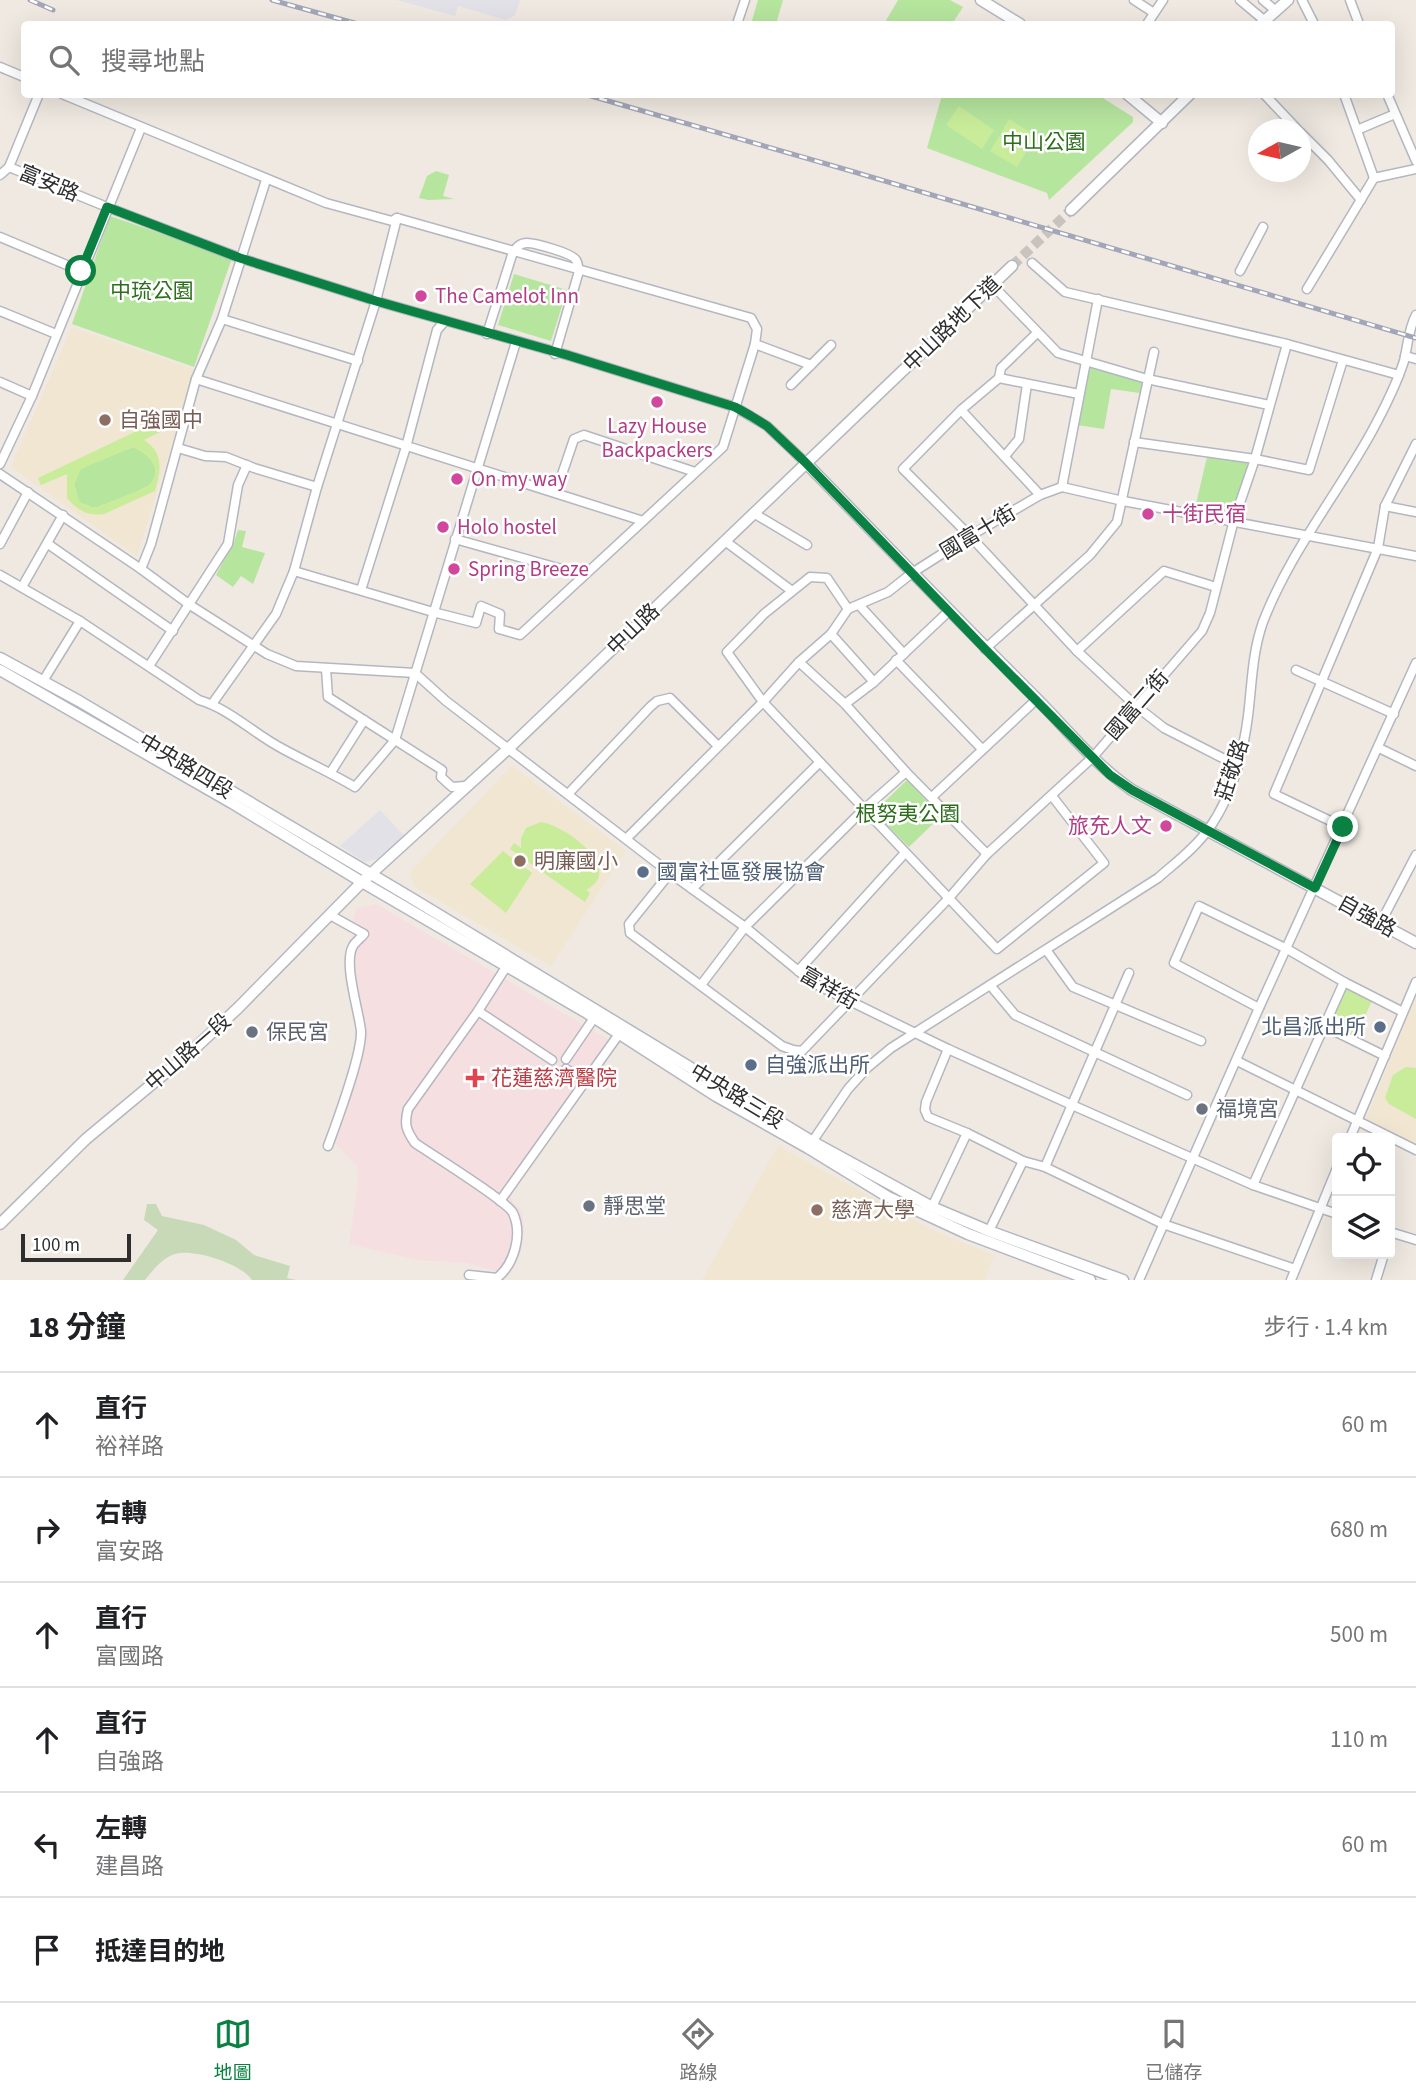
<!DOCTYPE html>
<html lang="zh-TW">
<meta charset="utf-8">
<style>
:root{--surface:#fff;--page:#f2f2f2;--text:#202124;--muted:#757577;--line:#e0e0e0;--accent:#0b8043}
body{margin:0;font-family:"Source Sans 3","Noto Sans TC",sans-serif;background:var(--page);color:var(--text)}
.controls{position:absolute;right:21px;bottom:21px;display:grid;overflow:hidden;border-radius:7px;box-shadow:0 7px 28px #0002}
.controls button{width:63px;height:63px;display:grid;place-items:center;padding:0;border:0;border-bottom:2px solid var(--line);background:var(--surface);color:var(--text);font:35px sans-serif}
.compass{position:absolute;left:1248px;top:119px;width:63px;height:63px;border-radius:50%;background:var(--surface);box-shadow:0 7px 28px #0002;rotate:262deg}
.scale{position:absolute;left:21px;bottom:18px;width:110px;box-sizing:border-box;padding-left:7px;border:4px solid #2e2e2e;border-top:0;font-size:19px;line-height:24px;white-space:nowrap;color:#2e2e2e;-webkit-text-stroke:5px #fff;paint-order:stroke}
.stop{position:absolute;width:21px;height:21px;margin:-16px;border:5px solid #0b8043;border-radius:50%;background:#fff}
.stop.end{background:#0b8043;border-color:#fff;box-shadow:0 2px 7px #0008}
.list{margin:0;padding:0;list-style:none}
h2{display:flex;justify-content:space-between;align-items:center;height:91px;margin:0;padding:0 28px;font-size:30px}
h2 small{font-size:23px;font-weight:400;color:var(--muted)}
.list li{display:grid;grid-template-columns:46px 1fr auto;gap:21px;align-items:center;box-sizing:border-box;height:105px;padding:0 28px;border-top:2px solid var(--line)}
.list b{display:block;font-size:26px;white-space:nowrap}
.list p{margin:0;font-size:23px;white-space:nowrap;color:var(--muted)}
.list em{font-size:23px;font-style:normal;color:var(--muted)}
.icon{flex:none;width:38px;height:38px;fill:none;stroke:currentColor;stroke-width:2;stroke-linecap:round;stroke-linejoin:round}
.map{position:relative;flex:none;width:1416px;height:1280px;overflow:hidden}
.search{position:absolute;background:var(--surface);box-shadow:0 7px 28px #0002;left:21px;right:21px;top:21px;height:77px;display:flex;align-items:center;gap:18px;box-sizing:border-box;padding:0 24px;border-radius:7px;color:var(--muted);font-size:26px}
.sheet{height:721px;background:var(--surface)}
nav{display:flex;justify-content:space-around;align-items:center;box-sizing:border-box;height:98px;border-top:2px solid var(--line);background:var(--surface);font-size:19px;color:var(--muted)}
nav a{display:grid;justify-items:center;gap:4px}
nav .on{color:var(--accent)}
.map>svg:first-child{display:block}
</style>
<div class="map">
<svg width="1416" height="1280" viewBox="0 0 1416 1280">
<rect width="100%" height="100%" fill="#efe9e1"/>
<g fill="#e3e1e8">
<polygon points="397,0 520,0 515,15 506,20 458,6 455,16"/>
<polygon points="380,810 404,836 377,859 365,862 340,846"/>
</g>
<g fill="#f0e6d1">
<polygon points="72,327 193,369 194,372 137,556 11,467"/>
<polygon points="512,766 626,851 551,966 414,886 410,872"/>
<polygon points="1416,996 1416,1144 1366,1119"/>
<polygon points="778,1146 932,1230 994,1255 985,1280 702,1280"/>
</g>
<polygon fill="#f5dfe0" points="376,904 618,1045 510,1194 513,1202 522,1211 524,1231 520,1254 507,1274 467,1263 418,1260 349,1244 358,1184 357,1166 333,1141 350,1098 361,1059 366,1029 357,987 355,939 352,925 356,909"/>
<g fill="#b6e59e">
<polygon points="758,0 783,0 776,24 751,24"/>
<polygon points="898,0 950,0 963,7 952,24 884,24"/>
<polygon points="942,95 1098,95 1133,117 1133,122 1049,200 1047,193 927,148"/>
<polygon points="436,171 449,175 443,196 454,199 428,200 419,198 427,176"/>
<polygon points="110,216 232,258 194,367 72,324"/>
<polygon points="514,274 567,290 551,341 498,325"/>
<polygon points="1088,363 1143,377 1140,393 1111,389 1104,429 1077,425"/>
<path d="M133 447C146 452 166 469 149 485 142 491 109 502 98 507H91L79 502 74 484 81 468Z"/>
<polygon points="1207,457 1251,462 1231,513 1196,504"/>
<polygon points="238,530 246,531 242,547 265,553 253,584 241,576 233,587 216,575 234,542"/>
<polygon points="907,780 941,816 909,847 874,812"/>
</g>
<path fill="#c8d9b8" d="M147 1204H156L162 1216 204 1225 236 1240 254 1255 290 1266 287 1278 296 1280H252C242 1264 193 1248 175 1254 162 1258 153 1270 145 1280H123L158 1230 144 1220Z"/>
<g fill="#c9ec9a" fill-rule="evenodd">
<polygon points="959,106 994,130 982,149 946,125"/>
<polygon points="1009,119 1036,136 1027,151 1000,135"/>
<polygon points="999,136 1026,152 1017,167 990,151"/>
<path d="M164 418 168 428 144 440C164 453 161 470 155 491L104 514C88 516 78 511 67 498V474L41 485 38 478ZM133 447C146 452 166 469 149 485 142 491 109 502 98 507H90L79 502 74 484 81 469Z"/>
<path d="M541 822C564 825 627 869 586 890L590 893 585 902 510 849 514 843 521 848V838L526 828Z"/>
<polygon points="503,851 532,873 506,913 470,884"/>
<polygon points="1346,989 1372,1001 1356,1035 1330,1023"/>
<polygon points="1406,1067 1416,1068 1416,1119 1389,1104 1385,1098 1393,1075"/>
</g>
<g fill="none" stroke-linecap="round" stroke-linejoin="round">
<polyline stroke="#c8c4bd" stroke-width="10" stroke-dasharray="10 5" stroke-linecap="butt" points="1012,266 1071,210"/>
<defs>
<g id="minor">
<polyline points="1134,0 1154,13"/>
<polyline points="1240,0 1265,21"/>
<polyline points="1263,0 1276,11"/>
<polyline points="1302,0 1314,24"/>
<polyline points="1350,0 1359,24"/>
<polyline points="737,24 745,0"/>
<polyline points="1147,24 1163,0"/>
<polyline points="0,67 24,77"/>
<polyline points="62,94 326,203 392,221 397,218 751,318 757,329 755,344 723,447 520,635 499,629 500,614 481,606 476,623 433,612 294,571"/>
<polyline points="1264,94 1298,130"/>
<polyline points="1344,94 1374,178"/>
<polyline points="1387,94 1416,161"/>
<polyline points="1357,130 1395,114"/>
<polyline points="1300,132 1328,160 1361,200"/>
<polyline points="9,167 39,94"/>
<polyline points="0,175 9,167 107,207 240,258 376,301 567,355 735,407 767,426 805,462"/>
<polyline points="0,237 81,271"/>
<polyline points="1032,263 1065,292 1287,344 1399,375"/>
<polyline points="1240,271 1263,227"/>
<polyline points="1307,289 1374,178 1416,169"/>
<polyline points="1000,293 1058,353 1147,379 1269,405"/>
<polyline points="0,311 56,334"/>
<polyline points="222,319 358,361"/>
<polyline points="1037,333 1001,368 999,378 961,410 903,469 970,536 1077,651 1136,706 1164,728 1238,766"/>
<path d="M487 334 513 252C517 247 520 243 527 243 535 243 572 253 576 260 578 263 578 267 579 271L555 354"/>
<polyline points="755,344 811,365"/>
<polyline points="1405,356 1416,359"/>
<polyline points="999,378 1079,394"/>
<polyline points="196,379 643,521"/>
<polyline points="0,382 32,396"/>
<polyline points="791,385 831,345"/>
<polyline points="961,410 1040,495"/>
<polyline points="1134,442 1255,459 1309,470 1343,360"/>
<polyline points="178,448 205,456 226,457 254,468 317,487"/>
<polyline points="1005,456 1019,439 1027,384"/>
<polyline points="0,464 32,396 141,128"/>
<polyline points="0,474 141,569 190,605 267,654 296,666 415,673 446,701 670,873 745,927 813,983 948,1049 1072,1105 1253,1185 1337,1214"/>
<polyline points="1062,487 1098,299"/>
<polyline points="556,492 574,439 584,435 695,472"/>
<polyline points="1385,506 1416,512"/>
<polyline points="755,514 807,545"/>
<polyline points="455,539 583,575"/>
<polyline points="725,541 792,591"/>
<polyline points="0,544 28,492"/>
<polyline points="48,544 173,631"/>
<polyline points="141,569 151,544 196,379 222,319 266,180"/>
<path d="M0 575 80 621 199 700C230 709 254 734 283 749 307 762 331 773 355 787L395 740 516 342"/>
<polyline points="22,587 63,515"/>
<polyline points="361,590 406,447 437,330 445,321"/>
<polyline points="860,606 904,654"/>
<polyline points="848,609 827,578 810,577 764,614 727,652 763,702 997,949 1104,863 1052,796"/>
<polyline points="831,634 874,682"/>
<polyline points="985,649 1090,555 1117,522 1154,352"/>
<polyline points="1077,651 1164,571 1216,587"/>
<polyline points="896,660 982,749"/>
<polyline points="799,662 845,704 906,772 987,854"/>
<polyline points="149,666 228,544 238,485 247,465"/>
<polyline points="326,669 328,697 442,770 441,777 452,787 465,786"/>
<polyline points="1296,670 1394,714"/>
<polyline points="43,681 80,621"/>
<polyline points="212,704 276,614 294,571 317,487 376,301 397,218"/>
<polyline points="845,704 874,682 950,610"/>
<polyline points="1379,748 1416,766"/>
<polyline points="331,772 364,720"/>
<polyline points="569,793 650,707 657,701 670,698 718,746"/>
<polyline points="932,797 1037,699"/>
<polyline points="1343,827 1274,794 1378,548 1385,506 1416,444"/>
<polyline points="627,838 763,702 799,662 831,634 848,609 888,592 912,573 970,536 1040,495 1062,487 1123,501 1416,556"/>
<polyline points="670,873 629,924 630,933 782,1046 793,1050 802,1051 949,898 987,854 1093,757 1202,631 1210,613 1234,520 1255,459 1287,344"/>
<polyline points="692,889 819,763"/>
<polyline points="1381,922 1416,855"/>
<polyline points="1047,951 1073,987 1201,1041"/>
<polyline points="798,971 904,854"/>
<polyline points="701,985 745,927 863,810 906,772"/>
<polyline points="990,985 1015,1015 1187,1095"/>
<polyline points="1259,1008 1174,963 1199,906 1287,949 1344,982 1403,1012"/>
<polyline points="478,1011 552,1060"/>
<polyline points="1322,1025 1385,1056"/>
<polyline points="948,1049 926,1102 925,1110 928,1117 967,1133 1023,1161 1045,1167 1163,1224 1295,1269"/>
<polyline points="566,1059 596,1015"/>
<polyline points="1237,1061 1416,1150"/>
<polyline points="566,1069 584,1081"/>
<polyline points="1350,1138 1416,982"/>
<path d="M810 1145 848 1089 867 1068 891 1048 1158 878C1175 863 1194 849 1208 830 1231 798 1243 755 1248 716 1252 684 1252 653 1263 622 1289 554 1336 496 1371 433 1383 411 1396 386 1404 361 1408 345 1408 330 1416 315"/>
<path d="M328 1146C337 1121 362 1055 361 1031 359 1011 343 963 353 946 355 942 361 938 364 934L330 915"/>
<polyline points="1045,1167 1129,973"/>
<polyline points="1253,1185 1344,982"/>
<polyline points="500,1201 619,1034"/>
<polyline points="932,1207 967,1133"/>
<polyline points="989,1231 1023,1161"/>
<polyline points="1390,1232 1416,1240"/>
<path d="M469 1275 497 1278C514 1264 523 1235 513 1213 507 1201 431 1154 415 1143 406 1130 404 1124 408 1109L478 1011 508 964"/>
<polyline points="1139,1280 1259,1008 1416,663"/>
<polyline points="1291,1280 1337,1168"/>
<polyline points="1376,1280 1384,1254"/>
</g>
<g id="tertiary">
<polyline points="981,0 1020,24"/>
<polyline points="1261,24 1288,0"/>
<polyline points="1127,94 1162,123"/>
<polyline points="1071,210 1190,94"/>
<path d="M805 462C882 541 958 620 1036 698 1067 729 1095 765 1132 790L1416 943"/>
<polyline points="0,658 79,701 408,896 813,1142 932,1207 989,1231 1123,1280"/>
<polyline points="0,670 232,803 362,882 587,1013 716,1096 808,1148 888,1197 968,1234 1090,1280"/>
<polyline points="0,1224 86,1139 193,1050 238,1008 362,882 509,748 1012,266"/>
</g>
</defs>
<use href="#minor" stroke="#b4b7c1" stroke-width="11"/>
<use href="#tertiary" stroke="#b4b7c1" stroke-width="13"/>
<use href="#minor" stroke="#fff" stroke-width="8"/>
<use href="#tertiary" stroke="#fff" stroke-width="10"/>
<defs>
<g id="rail">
<polyline points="30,0 53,10"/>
<polyline points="272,0 358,24"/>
<polyline points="584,94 851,171 1416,338"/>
</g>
</defs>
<use href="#rail" stroke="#a3a6b8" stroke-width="5"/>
<use href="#rail" stroke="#fff" stroke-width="2.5" stroke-dasharray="8" stroke-linecap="butt"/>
</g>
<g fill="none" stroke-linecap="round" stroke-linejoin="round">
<polyline stroke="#0b8043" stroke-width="9" points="81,271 107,207 240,258 376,301 567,355 735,407 751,416 767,426 805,462 985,649 1110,775 1132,790 1315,888 1343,827"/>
</g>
<g fill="#d1479c" stroke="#fff" stroke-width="2.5">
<circle cx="421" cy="296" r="7"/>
<circle cx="657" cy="402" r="7"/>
<circle cx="457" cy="479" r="7"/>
<circle cx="1148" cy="514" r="7"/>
<circle cx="443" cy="527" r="7"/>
<circle cx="454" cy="569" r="7"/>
<circle cx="1166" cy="826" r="7"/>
</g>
<g fill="#8d6e63" stroke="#fff" stroke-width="2.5">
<circle cx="105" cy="420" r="7"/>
<circle cx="520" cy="861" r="7"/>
<circle cx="817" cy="1210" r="7"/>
</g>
<g fill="#5c6f8a" stroke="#fff" stroke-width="2.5">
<circle cx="643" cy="872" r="7"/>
<circle cx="1380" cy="1027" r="7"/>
<circle cx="751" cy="1065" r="7"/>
</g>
<g fill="#6b7280" stroke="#fff" stroke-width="2.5">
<circle cx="252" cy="1032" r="7"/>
<circle cx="1202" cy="1109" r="7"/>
<circle cx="589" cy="1206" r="7"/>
</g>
<path fill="#e0444e" stroke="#fff" stroke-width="2.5" d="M471.5 1067.5h7v7h7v7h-7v7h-7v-7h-7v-7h7z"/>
<g text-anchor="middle" stroke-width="5" stroke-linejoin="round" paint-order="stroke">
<g font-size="21" fill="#2c6e1b" stroke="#fff">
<text x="1044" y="149">中山公園</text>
<text x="152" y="298">中琉公園</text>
<text x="908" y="821">根努夷公園</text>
</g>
<g font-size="21" fill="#2e2e2e" stroke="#fff">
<text transform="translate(49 183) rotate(22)" y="7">富安路</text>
<text transform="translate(952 324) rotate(-44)" y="7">中山路地下道</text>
<text transform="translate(978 532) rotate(-31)" y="7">國富十街</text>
<text transform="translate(633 629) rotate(-44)" y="7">中山路</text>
<text transform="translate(1137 705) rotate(-49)" y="7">國富二街</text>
<text transform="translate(186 766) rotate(31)" y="7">中央路四段</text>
<text transform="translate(1232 770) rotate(-72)" y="7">莊敬路</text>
<text transform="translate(1367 916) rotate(29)" y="7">自強路</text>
<text transform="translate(829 988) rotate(30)" y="7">富祥街</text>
<text transform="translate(188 1052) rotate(-41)" y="7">中山路一段</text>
<text transform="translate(737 1096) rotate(31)" y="7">中央路三段</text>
</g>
<g font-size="21" fill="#b23c85" stroke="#fff" text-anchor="start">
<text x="435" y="303">The Camelot Inn</text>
<text x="657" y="433" text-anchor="middle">Lazy House<tspan x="657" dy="24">Backpackers</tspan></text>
<text x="471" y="486">On my way</text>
<text x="1162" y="521">十街民宿</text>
<text x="457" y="534">Holo hostel</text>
<text x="468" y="576">Spring Breeze</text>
<text x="1152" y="833" text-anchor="end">旅充人文</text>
</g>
<g font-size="21" fill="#785e54" stroke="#fff" text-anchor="start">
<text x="119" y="427">自強國中</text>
<text x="534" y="868">明廉國小</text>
<text x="831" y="1217">慈濟大學</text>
</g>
<g font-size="21" fill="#4e5e75" stroke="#fff" text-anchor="start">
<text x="657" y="879">國富社區發展協會</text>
<text x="1366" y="1034" text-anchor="end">北昌派出所</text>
<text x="765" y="1072">自強派出所</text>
</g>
<g font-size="21" fill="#5b616d" stroke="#fff" text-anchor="start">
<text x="266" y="1039">保民宮</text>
<text x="1216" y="1116">福境宮</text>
<text x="603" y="1213">靜思堂</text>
</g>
<g font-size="21" fill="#be3a42" stroke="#fff" text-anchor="start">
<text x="491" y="1085">花蓮慈濟醫院</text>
</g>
</g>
</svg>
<div class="controls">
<button><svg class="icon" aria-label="locate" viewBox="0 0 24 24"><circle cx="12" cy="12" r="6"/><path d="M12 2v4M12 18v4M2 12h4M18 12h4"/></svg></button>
<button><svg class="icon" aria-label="layers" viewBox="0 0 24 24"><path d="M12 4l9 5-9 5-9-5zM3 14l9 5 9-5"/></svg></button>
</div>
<svg class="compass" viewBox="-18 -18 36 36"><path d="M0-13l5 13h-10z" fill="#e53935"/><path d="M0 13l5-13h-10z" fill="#757577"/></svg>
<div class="scale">100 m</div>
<div class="stop" style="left:81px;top:271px"></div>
<div class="stop end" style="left:1343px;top:827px"></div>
<div class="search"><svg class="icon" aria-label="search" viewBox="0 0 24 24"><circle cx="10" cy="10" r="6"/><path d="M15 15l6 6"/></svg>搜尋地點</div>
</div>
<section class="sheet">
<h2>18 分鐘<small>步行 · 1.4 km</small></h2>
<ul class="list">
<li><svg class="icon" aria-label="ahead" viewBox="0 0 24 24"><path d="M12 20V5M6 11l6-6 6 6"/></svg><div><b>直行</b><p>裕祥路</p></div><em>60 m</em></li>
<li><svg class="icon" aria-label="right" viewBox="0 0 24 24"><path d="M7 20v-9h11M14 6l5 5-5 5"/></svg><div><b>右轉</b><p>富安路</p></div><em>680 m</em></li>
<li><svg class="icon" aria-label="ahead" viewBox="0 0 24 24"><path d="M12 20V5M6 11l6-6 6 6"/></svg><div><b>直行</b><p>富國路</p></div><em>500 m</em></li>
<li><svg class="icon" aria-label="ahead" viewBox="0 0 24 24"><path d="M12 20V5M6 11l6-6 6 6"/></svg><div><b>直行</b><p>自強路</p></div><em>110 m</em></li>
<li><svg class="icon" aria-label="left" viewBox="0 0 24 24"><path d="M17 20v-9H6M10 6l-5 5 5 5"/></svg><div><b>左轉</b><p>建昌路</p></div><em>60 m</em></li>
<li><svg class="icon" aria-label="arrive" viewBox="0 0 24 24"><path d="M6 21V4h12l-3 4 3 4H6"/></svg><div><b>抵達目的地</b></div></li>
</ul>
</section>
<nav>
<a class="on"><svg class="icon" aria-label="map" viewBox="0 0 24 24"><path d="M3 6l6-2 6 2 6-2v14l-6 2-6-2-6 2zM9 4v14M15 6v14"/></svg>地圖</a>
<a><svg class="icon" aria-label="directions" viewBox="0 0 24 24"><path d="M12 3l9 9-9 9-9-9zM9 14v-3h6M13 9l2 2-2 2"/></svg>路線</a>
<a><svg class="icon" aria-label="saved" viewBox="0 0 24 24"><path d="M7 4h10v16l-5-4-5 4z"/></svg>已儲存</a>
</nav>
